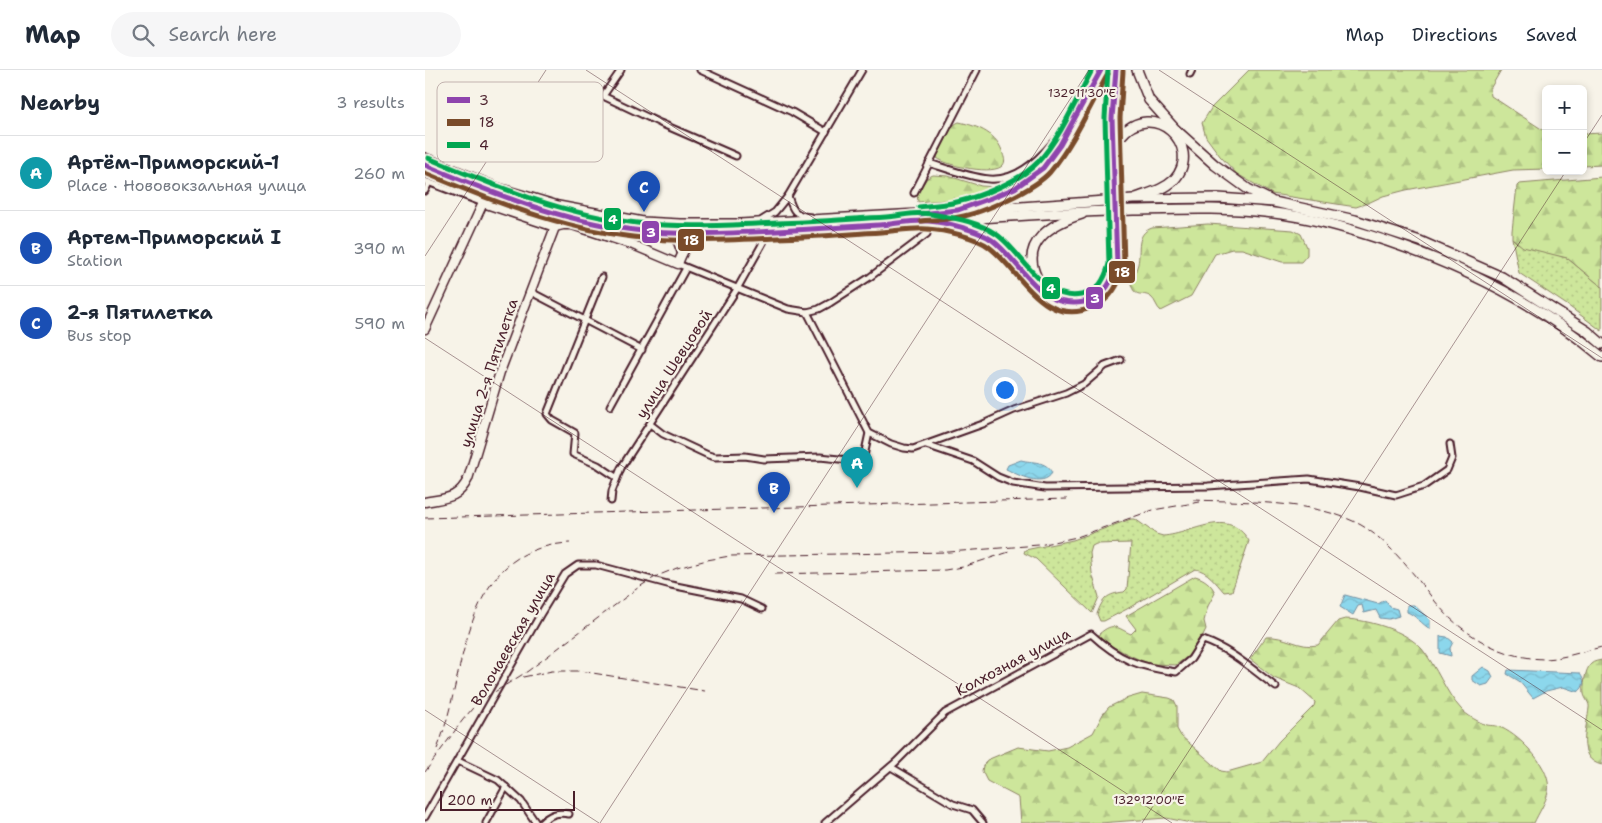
<!DOCTYPE html>
<meta charset="utf-8">
<style>
:root{--surface:#fff;--page:#f6f6f7;--text:#1f2937;--muted:#747a83;--line:#e0e1e3;--accent:#d93025}
body{margin:0;font-family:"Shantell Sans",sans-serif;background:var(--page);color:var(--text)}
.controls{position:absolute;right:15px;top:15px;display:grid;overflow:hidden;border-radius:8px;box-shadow:0 2px 8px #0003}
.controls button{width:45px;height:45px;display:grid;place-items:center;padding:0;border:0;border-bottom:1px solid var(--line);background:var(--surface);color:var(--text);font:25px sans-serif}
.scale{position:absolute;left:15px;bottom:12px;width:135px;box-sizing:border-box;padding-left:5px;border:2px solid #4a1f2b;border-top:0;font-size:14px;line-height:18px;white-space:nowrap;color:#4a1f2b;-webkit-text-stroke:4px #f7f3e8;paint-order:stroke}
.you{position:absolute;left:579px;top:319px;width:18px;height:18px;margin:-12px;border:4px solid #fff;border-radius:50%;background:#1a73e8;box-shadow:0 0 0 8px #1a73e833}
.badge{display:grid;place-items:center;width:32px;height:32px;border-radius:50%;background:var(--accent);color:#fff;font-size:16px;font-weight:700}
.pin{position:absolute;translate:-50% -41px;filter:drop-shadow(0 1px 2px #0008)}
.pin::after{content:'';position:absolute;top:26px;width:18px;height:15px;background:inherit;clip-path:polygon(0 0,100% 0,50% 100%)}
.list{margin:0;padding:0;list-style:none}
h2{display:flex;justify-content:space-between;align-items:center;height:65px;margin:0;padding:0 20px;font-size:21px}
h2 small{font-size:16px;font-weight:400;color:var(--muted)}
.list li{display:grid;grid-template-columns:32px 1fr auto;gap:15px;align-items:center;box-sizing:border-box;height:75px;padding:0 20px;border-top:1px solid var(--line)}
.list b{display:block;font-size:19px;white-space:nowrap}
.list p{margin:0;font-size:16px;white-space:nowrap;color:var(--muted)}
.list em{font-size:16px;font-style:normal;color:var(--muted)}
.icon{flex:none;width:28px;height:28px;fill:none;stroke:currentColor;stroke-width:2;stroke-linecap:round;stroke-linejoin:round}
.map{position:relative;flex:none;width:1177px;height:753px;overflow:hidden}
header{display:flex;align-items:center;gap:30px;box-sizing:border-box;height:70px;padding:0 25px;background:var(--surface);border-bottom:1px solid var(--line)}
header strong{font-size:24px}
nav{display:flex;gap:28px;margin-inline-start:auto;font-size:18px}
.search{width:350px;height:45px;background:var(--page);display:flex;align-items:center;gap:12px;box-sizing:border-box;padding:0 18px;border-radius:28px;color:var(--muted);font-size:19px}
main{display:flex}
aside{flex:1;background:var(--surface)}
.map>svg:first-child{display:block}
</style>
<header>
<strong>Map</strong>
<div class="search"><svg class="icon" aria-label="search" viewBox="0 0 24 24"><circle cx="10" cy="10" r="6"/><path d="M15 15l6 6"/></svg>Search here</div>
<nav><a>Map</a><a>Directions</a><a>Saved</a></nav>
</header>
<main>
<aside>
<h2>Nearby<small>3 results</small></h2>
<ul class="list">
<li><span class="badge" style="background:#0f9aa8">A</span><div><b>Артём-Приморский-1</b><p>Place · Нововокзальная улица</p></div><em>260 m</em></li>
<li><span class="badge" style="background:#1a4fb4">B</span><div><b>Артем-Приморский I</b><p>Station</p></div><em>390 m</em></li>
<li><span class="badge" style="background:#1a4fb4">C</span><div><b>2-я Пятилетка</b><p>Bus stop</p></div><em>590 m</em></li>
</ul>
</aside>
<div class="map">
<svg width="1177" height="753" viewBox="0 0 1177 753">
<defs>
<pattern id="grass-dots" width="8" height="8" patternUnits="userSpaceOnUse" patternTransform="scale(1.25)"><rect width="8" height="8" fill="#cde69b"/><path d="M2 2h.1M6 6h.1" fill="none" stroke="#b2c586" stroke-width="1.8" stroke-linecap="round"/></pattern>
<pattern id="forest-firs" width="22" height="20" patternUnits="userSpaceOnUse" patternTransform="scale(1.25)"><rect width="22" height="20" fill="#cde69b"/><path d="M5 1l3.5 6h-7zM16 11l3.5 6h-7z" fill="#b2c586"/></pattern>
<pattern id="water-waves" width="16" height="10" patternUnits="userSpaceOnUse" patternTransform="scale(1.25)"><rect width="16" height="10" fill="#8cd7ec"/><path d="M0 5q4-4 8 0t8 0" fill="none" stroke="#7ab8cb"/></pattern>
</defs>
<rect width="100%" height="100%" fill="#f7f3e8"/>
<filter id="ink" filterUnits="userSpaceOnUse"><feTurbulence type="fractalNoise" baseFrequency=".02" numOctaves="2"/><feDisplacementMap in="SourceGraphic" scale="10" xChannelSelector="R" yChannelSelector="G"/><feConvolveMatrix kernelMatrix="1 2 1 2 8 2 1 2 1" color-interpolation-filters="sRGB"/></filter>
<g filter="url(#ink)">
<g fill="url(#grass-dots)" stroke="#8c8263">
<polygon points="1087,168 1092,173 1142,188 1177,217 1177,261 1142,235 1094,203"/>
<path d="M706 449H710L731 464 738 466C768 464 803 436 824 471L807 521 799 522C791 513 782 500 770 499L702 539 679 551H675L672 544C678 528 682 524 699 522L702 519 706 473 671 474 667 476 665 483 667 503 674 527 667 543 611 489 599 483 600 480 648 470Z"/>
</g>
<g fill="url(#forest-firs)" stroke="#8c8263">
<polygon points="824,0 1076,0 1065,19 1066,26 1121,62 1121,99 1088,100 981,120 958,126 943,133 931,137 847,124 812,104 795,86 781,67 777,53 787,37"/>
<path d="M534 52C553 56 573 64 578 84 579 88 581 91 578 95 570 106 522 96 512 88 514 77 523 56 534 52Z"/>
<polygon points="1177,63 1177,95 1158,96 1158,64"/>
<polygon points="508,105 523,106 556,116 572,117 573,119 549,128 493,132 492,123 502,108"/>
<polygon points="1177,107 1177,217 1142,188 1098,177 1087,168 1087,161 1092,116 1094,114"/>
<path d="M783 154 868 160 876 164 882 177V185L876 192H857L817 179H807L790 184 766 226 736 241C731 237 731 231 726 227 717 221 710 229 706 214 708 208 711 201 713 194 716 180 710 164 727 158Z"/>
<path d="M770 506C778 508 787 514 790 523L783 536 779 551 781 559 776 569 763 586 751 595 726 594 715 590 690 578 674 567V564C689 551 692 558 706 564L711 559 701 546Z"/>
<path d="M920 549C944 550 980 560 997 579 1012 597 1020 622 1036 639 1041 645 1055 653 1062 655 1067 656 1072 655 1077 658 1096 667 1128 699 1123 722 1121 732 1113 744 1109 753H766L741 748 675 753H596L594 728 562 711 557 701 558 696 562 690 593 677 623 681 642 677 668 663 678 644 684 637 700 629 717 624 744 628 749 630 752 636V659L756 666 796 701 802 702 837 692 854 671 889 636 890 632 874 618 849 608 825 589 841 567C860 565 874 579 893 575L913 551Z"/>
<path d="M1177 590V695C1150 689 1162 657 1164 638 1165 633 1160 629 1159 624 1158 616 1160 599 1166 594 1169 591 1173 591 1177 590Z"/>
</g>
<g fill="url(#water-waves)" stroke="#728d9f">
<path d="M596 390C607 393 621 390 627 403 618 418 593 405 581 399L583 395Z"/>
<polygon points="920,525 953,534 960,530 965,537 972,539 974,546 964,549 955,548 951,540 939,543 937,535 933,536 928,545 915,537"/>
<path d="M982 535H989L1005 550V559C997 554 990 545 982 542Z"/>
<polygon points="1015,566 1022,567 1028,572 1025,578 1026,586 1015,583"/>
<polygon points="1058,597 1065,601 1068,607 1063,614 1056,616 1047,610 1047,606"/>
<path d="M1083 600 1155 603C1160 609 1160 617 1153 622L1138 617 1121 621 1108 628 1094 611 1082 604Z"/>
</g>
<g fill="none" stroke-linecap="round" stroke-linejoin="round">
<defs>
<g id="minor">
<polyline points="196,0 178,26 235,53 311,86"/>
<polyline points="275,0 367,42 401,62"/>
<polyline points="765,4 767,0"/>
<path d="M504 93C523 99 544 107 564 109 600 112 630 73 647 45"/>
<polyline points="0,111 58,133"/>
<polyline points="0,121 4,113"/>
<polyline points="489,123 552,0"/>
<path d="M363 126C368 141 369 145 386 147"/>
<polyline points="337,150 350,142 363,126 437,0"/>
<polyline points="253,194 363,239 382,242 394,239 405,233 445,207 502,164"/>
<polyline points="177,207 122,344 127,350 150,363 148,384 173,395 191,407"/>
<polyline points="106,222 217,280"/>
<polyline points="382,242 444,363 466,374 479,378 488,379 558,354 589,340 641,323 659,314 680,296 696,290"/>
<polyline points="185,336 261,198"/>
<polyline points="225,354 238,364 283,385 290,387 320,386 339,389 395,387 433,391 439,386 444,363"/>
<polyline points="501,375 548,391 573,407 588,413 620,418 783,416 884,409 935,417 971,425 999,416 1022,400 1027,388 1025,374"/>
<polyline points="186,431 187,421 196,398 312,219 339,171"/>
<polyline points="33,691 73,710 96,731 111,753"/>
<polyline points="466,697 528,734 547,740 558,753"/>
<polyline points="0,747 115,545 140,504 153,495 171,495 246,515 316,529 337,539"/>
<polyline points="61,753 81,717"/>
<path d="M116 753C125 744 132 742 144 744"/>
<path d="M400 753 471 692 520 643 666 564C694 590 714 597 751 602L766 589 778 570C805 579 828 600 851 617"/>
</g>
<g id="secondary">
<path d="M130 157 138 155H147L208 175 253 194C258 180 264 171 276 163"/>
<polyline points="241,162 253,172 257,183"/>
<polyline points="0,259 58,133 130,157"/>
<path d="M0 432C21 428 33 429 43 409L75 302 130 157"/>
</g>
<g id="primary">
<path d="M688 81C690 77 692 71 695 67 727 27 780 76 749 110 739 120 724 123 711 128"/>
<polyline points="689,104 687,48 691,0"/>
<polyline points="535,140 590,118 618,98 635,75 676,0"/>
<path d="M657 144C628 153 594 172 612 208 616 217 623 227 632 232 636 234 642 234 647 234 670 234 688 218 692 196 694 184 692 172 692 161"/>
</g>
<g id="trunk">
<polyline points="712,0 724,30 750,59 790,95 823,119 845,130"/>
<polyline points="0,88 73,118 133,136 218,152 255,154 315,154 511,143 708,129 793,128 849,132 930,150 995,171 1077,207 1162,261 1177,274"/>
<path d="M0 95C61 121 127 148 192 157 267 168 344 161 419 157 516 151 612 143 708 140 755 139 802 137 849 143 887 147 926 159 962 171 1039 197 1114 234 1177 287"/>
<path d="M515 154C529 157 544 158 557 164 582 176 595 203 615 221 620 225 626 228 632 232"/>
</g>
</defs>
<use href="#minor" stroke="#4a1f2b" stroke-width="9"/>
<use href="#secondary" stroke="#4a1f2b" stroke-width="11"/>
<use href="#primary" stroke="#4a1f2b" stroke-width="12"/>
<use href="#trunk" stroke="#4a1f2b" stroke-width="12"/>
<use href="#minor" stroke="#f7f3e8" stroke-width="5"/>
<use href="#secondary" stroke="#f7f3e8" stroke-width="8"/>
<use href="#primary" stroke="#f7f3e8" stroke-width="9"/>
<use href="#trunk" stroke="#f7f3e8" stroke-width="9"/>
<g stroke="#4a1f2b" stroke-width="1" stroke-dasharray="8 4" stroke-linecap="butt">
<path d="M768 430C820 432 890 430 936 455 958 468 975 488 991 507 1002 521 1013 536 1025 548 1051 572 1085 589 1121 589 1140 588 1159 581 1177 577"/>
<polyline points="0,448 642,429"/>
<polyline points="350,504 520,500 538,497 584,482"/>
<polyline points="98,607 127,601 155,601 280,621"/>
<path d="M12 679C43 604 33 478 145 473"/>
<polyline points="0,702 37,651 52,633 103,601 214,517 232,506 252,498 282,490 305,486 524,482 614,475 652,467 728,440 775,432"/>
</g>
<defs>
<polyline id="primary-bridge" points="689,104 692,161"/>
</defs>
<use href="#primary-bridge" stroke="#4a1f2b" stroke-width="12" stroke-linecap="butt"/>
<use href="#primary-bridge" stroke="#f7f3e8" stroke-width="9"/>
<defs>
<g id="bus-1">
<path d="M0 95C67 123 136 151 209 160 256 166 304 163 352 161 386 159 420 157 454 155 469 154 487 150 503 151 520 152 553 160 567 170 598 193 614 241 659 232 678 229 687 212 692 195L687 48 691 0"/>
<polyline points="495,144 533,140 566,128 590,118 618,98 635,75 676,0"/>
</g>
<g id="bus-2">
<path d="M0 103C67 131 135 158 208 167 256 173 305 170 353 168 388 167 422 164 456 162 471 161 487 158 502 159 519 160 551 167 564 177 596 201 618 259 668 237 686 230 694 214 699 196L695 48 698 1"/>
<path d="M496 151C508 150 521 150 534 147 557 143 609 120 625 102 649 73 665 36 683 4"/>
</g>
<g id="bus-3">
<path d="M3 88C70 116 139 145 212 153 258 158 305 155 352 153 388 152 425 149 461 147 475 146 493 141 506 144 528 148 552 151 571 164 599 183 617 232 656 225 673 223 680 209 684 194L680 48 683 0"/>
<path d="M494 137C506 135 520 135 532 132 557 126 595 111 613 92 635 69 652 28 667 0"/>
</g>
</defs>
<use href="#bus-1" stroke="#f7f3e8" stroke-width="9"/>
<use href="#bus-2" stroke="#f7f3e8" stroke-width="9"/>
<use href="#bus-3" stroke="#f7f3e8" stroke-width="9"/>
<use href="#bus-1" stroke="#8e44ad" stroke-width="5"/>
<use href="#bus-2" stroke="#7a4b2a" stroke-width="5"/>
<use href="#bus-3" stroke="#00a651" stroke-width="5"/>
</g>
</g>
<path fill="none" stroke="#4a1f2b" stroke-width="1" stroke-opacity="0.45" d="M161 0 1177 660M734 0 1177 288M1158 74 1177 45M0 186 121 0M0 268 747 753M0 640 174 753M175 753 664 0M717 753 1141 101"/>
<g text-anchor="middle" stroke-width="4.5" stroke-linejoin="round" paint-order="stroke">
<g font-size="15" fill="#4a1f2b" stroke="#f7f3e8">
<text transform="translate(249 294) rotate(-57)" y="5">улица Шевцовой</text>
<text transform="translate(64 303) rotate(-72)" y="5">улица 2-я Пятилетка</text>
<text transform="translate(88 569) rotate(-60)" y="5">Волочаевская улица</text>
<text transform="translate(588 592) rotate(-28)" y="5">Колхозная улица</text>
</g>
</g>
<rect x="12" y="12" width="166" height="80" rx="8" fill="#f7f3e8" stroke="#c3b3af" stroke-width="1"/>
<rect x="22" y="27" width="23" height="6" fill="#8e44ad"/>
<rect x="22" y="49" width="23" height="7" fill="#7a4b2a"/>
<rect x="22" y="72" width="23" height="6" fill="#00a651"/>
<g font-size="14" fill="#4a1f2b">
<text x="54" y="35">3</text>
<text x="54" y="57">18</text>
<text x="54" y="80">4</text>
</g>
<g font-size="12" text-anchor="middle" fill="#4a1f2b" stroke="#f7f3e8" stroke-width="4.5" stroke-linejoin="round" paint-order="stroke">
<text x="657" y="27">132°11'30"E</text>
<text x="724" y="734">132°12'00"E</text>
</g>
<g stroke="#f7f3e8" stroke-width="2">
<rect x="178" y="137" width="19" height="24" rx="5" fill="#00a651"/>
<rect x="216" y="150" width="19" height="24" rx="5" fill="#8e44ad"/>
<rect x="252" y="158" width="28" height="24" rx="5" fill="#7a4b2a"/>
<rect x="683" y="190" width="28" height="24" rx="5" fill="#7a4b2a"/>
<rect x="616" y="206" width="20" height="24" rx="5" fill="#00a651"/>
<rect x="660" y="216" width="19" height="24" rx="5" fill="#8e44ad"/>
</g>
<g font-size="14" text-anchor="middle" font-weight="bold" fill="#fff">
<text x="188" y="154">4</text>
<text x="226" y="167">3</text>
<text x="266" y="175">18</text>
<text x="697" y="207">18</text>
<text x="626" y="223">4</text>
<text x="670" y="233">3</text>
</g>
</svg>
<div class="controls">
<button>+</button>
<button>−</button>
</div>
<div class="scale">200 m</div>
<div class="you"></div>
<div class="pin badge" style="left:432px;top:418px;background:#0f9aa8">A</div>
<div class="pin badge" style="left:349px;top:443px;background:#1a4fb4">B</div>
<div class="pin badge" style="left:219px;top:142px;background:#1a4fb4">C</div>
</div>
</main>
